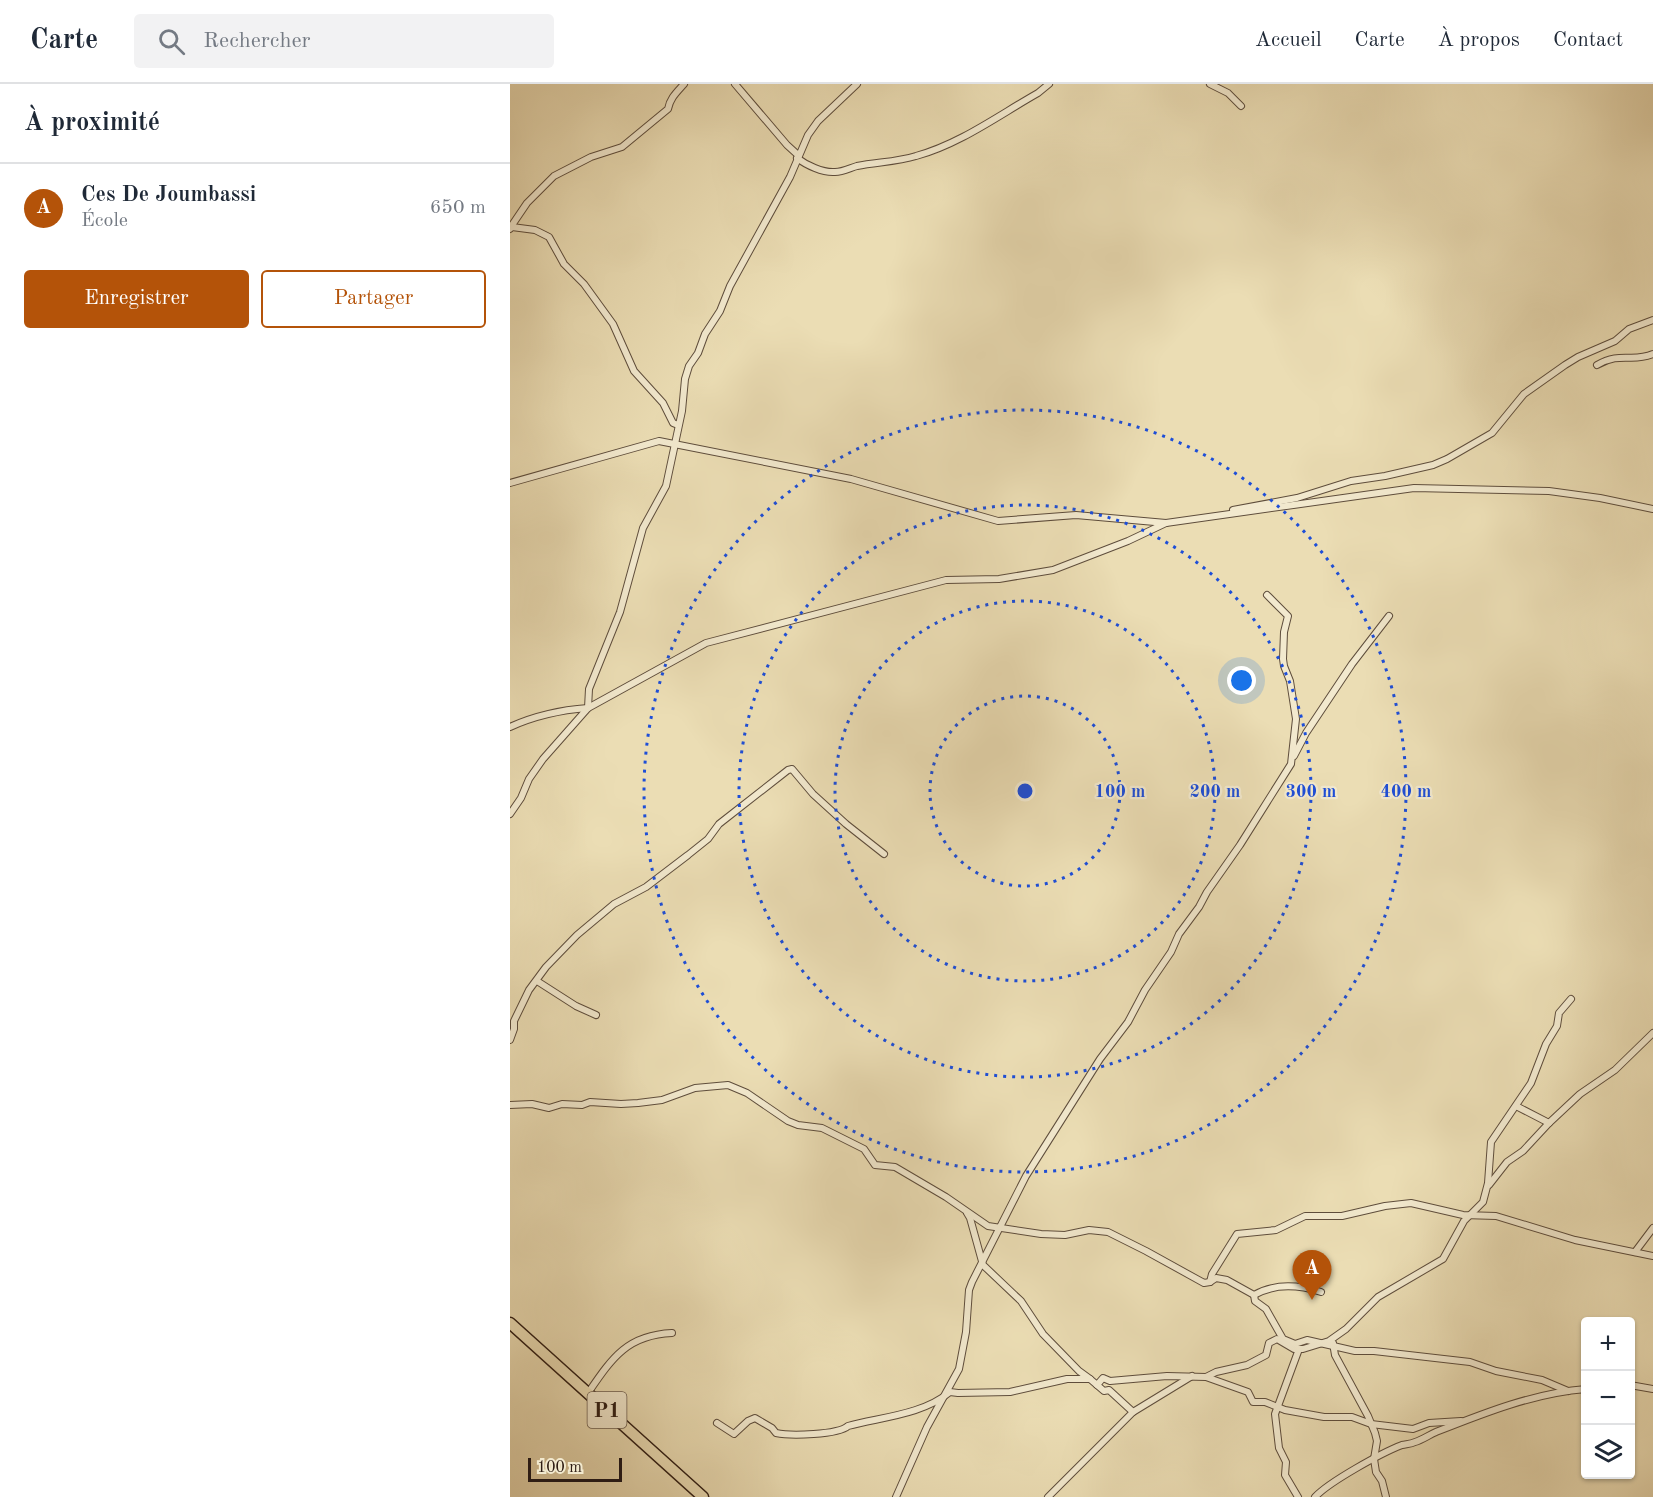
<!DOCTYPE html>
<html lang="fr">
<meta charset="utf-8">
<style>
:root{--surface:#fff;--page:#f2f2f3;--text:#1f2937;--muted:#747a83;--line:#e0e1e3;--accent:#b45309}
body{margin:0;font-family:"Old Standard TT",serif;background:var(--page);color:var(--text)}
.controls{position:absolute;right:18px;bottom:18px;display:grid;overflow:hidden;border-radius:6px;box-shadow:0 2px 4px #0004}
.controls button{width:54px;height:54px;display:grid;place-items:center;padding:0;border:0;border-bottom:2px solid var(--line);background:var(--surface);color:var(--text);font:30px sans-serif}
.scale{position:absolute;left:18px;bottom:15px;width:94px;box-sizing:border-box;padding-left:6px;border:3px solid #2f1d14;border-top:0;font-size:16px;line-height:21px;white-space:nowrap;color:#2f1d14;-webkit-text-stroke:4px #f2e9ce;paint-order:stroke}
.you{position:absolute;left:732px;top:597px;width:21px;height:21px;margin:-15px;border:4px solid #fff;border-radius:50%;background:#1a73e8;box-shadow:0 0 0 9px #1a73e833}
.badge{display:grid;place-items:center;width:39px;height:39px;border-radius:50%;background:var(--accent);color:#fff;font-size:20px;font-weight:700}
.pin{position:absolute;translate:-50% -50px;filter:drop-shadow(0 2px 3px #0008)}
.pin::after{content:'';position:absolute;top:32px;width:21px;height:18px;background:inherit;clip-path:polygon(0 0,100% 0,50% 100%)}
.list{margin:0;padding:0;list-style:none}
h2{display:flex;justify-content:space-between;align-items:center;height:78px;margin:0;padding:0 24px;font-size:26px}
h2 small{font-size:20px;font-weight:400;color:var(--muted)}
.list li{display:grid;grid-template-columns:39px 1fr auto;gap:18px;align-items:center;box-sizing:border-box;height:90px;padding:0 24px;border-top:2px solid var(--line)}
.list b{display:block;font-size:22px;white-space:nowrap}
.list p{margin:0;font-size:20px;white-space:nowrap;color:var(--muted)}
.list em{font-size:20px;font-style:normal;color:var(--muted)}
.actions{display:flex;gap:12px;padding:18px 24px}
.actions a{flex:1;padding:14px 0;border:2px solid var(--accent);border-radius:6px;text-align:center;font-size:21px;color:var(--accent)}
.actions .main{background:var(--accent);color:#fff}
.icon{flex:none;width:33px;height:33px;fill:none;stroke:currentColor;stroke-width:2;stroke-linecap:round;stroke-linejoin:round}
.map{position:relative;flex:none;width:1143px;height:1413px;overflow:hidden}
header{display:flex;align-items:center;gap:36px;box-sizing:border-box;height:84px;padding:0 30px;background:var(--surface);border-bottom:2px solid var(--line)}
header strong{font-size:28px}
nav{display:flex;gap:33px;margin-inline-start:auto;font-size:21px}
.search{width:420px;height:54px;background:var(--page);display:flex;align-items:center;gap:15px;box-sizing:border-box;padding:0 21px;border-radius:6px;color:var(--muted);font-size:22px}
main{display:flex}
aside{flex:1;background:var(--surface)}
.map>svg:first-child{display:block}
</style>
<header>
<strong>Carte</strong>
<div class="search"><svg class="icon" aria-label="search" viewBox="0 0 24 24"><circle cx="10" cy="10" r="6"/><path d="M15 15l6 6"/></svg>Rechercher</div>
<nav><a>Accueil</a><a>Carte</a><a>À propos</a><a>Contact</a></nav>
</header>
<main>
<aside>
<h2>À proximité<small></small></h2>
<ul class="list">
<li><span class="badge">A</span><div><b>Ces De Joumbassi</b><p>École</p></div><em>650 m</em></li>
</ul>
<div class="actions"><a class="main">Enregistrer</a><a>Partager</a></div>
</aside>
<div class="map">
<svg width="1143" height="1413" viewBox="0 0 1143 1413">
<rect width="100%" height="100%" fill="#ebddb4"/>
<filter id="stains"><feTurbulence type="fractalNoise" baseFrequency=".00333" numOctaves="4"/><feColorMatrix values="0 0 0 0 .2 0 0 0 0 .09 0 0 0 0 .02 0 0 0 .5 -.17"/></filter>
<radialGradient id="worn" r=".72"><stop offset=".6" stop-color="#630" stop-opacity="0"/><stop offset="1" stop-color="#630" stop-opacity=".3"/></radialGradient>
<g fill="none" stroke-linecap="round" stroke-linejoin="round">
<defs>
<g id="minor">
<polyline points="225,0 277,61 288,71"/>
<polyline points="700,0 718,9 731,22"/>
<path d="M287 74C296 81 313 89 325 88 333 88 340 84 347 82 367 78 387 78 406 72 450 60 489 31 528 9L539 0"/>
<path d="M0 144 17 119 44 92 81 73 112 63 158 25C160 14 167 8 174 0"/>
<polyline points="0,145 2,143 25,146 39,153 54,180 74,200 103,240 124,287 153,319 163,339 168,341"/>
<path d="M1087 281C1111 267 1122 279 1143 270"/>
<polyline points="0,399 149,357 341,395 488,437 566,431 656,439"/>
<polyline points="723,426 787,414 841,397 875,392 923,381 937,375 982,349 1014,310 1055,281 1068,273 1105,257 1119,245 1143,236"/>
<path d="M0 643C24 632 51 626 78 624L196 559 436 496 489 495 543 486 618 457 656 439 904 404 1039 407 1090 414 1143 425"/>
<polyline points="784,672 796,649 842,580 879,532"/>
<polyline points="0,730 11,714 19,695 33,675 78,624 79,605 110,528 133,444 156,402 172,327 175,295 179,282 188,269 195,250 210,227 220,202 280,93 298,51 308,37 347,0"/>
<polyline points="27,897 66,922 86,931"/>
<polyline points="0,956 4,945 4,937 19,906 36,883 67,851 104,820 136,803 178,771 198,755 209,740 278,686 282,685 303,710 336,740 374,770"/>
<path d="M0 1021 22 1020 39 1024 52 1020 72 1021 80 1018 111 1020 128 1019 152 1016 185 1004 218 1001 237 1009 278 1037 288 1041 312 1044 354 1065 365 1081 385 1083 436 1113 478 1142 531 1150 555 1151 579 1146 598 1148 636 1167 694 1199 700 1198 706 1194 717 1196 744 1211C765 1199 789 1201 811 1208"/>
<polyline points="1006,1022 1039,1039 1070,1010 1105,986 1143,949"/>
<polyline points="979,1101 997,1078 1013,1067 1039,1039"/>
<polyline points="457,1129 460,1134 473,1181 511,1217 533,1250 569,1287 580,1295"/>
<polyline points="1125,1168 1143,1144"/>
<polyline points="700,1198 702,1190 727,1150 766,1146 795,1132 832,1132 875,1122 901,1119 953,1131 986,1132 1065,1156 1143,1172"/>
<polyline points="744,1211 745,1217 756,1225 773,1255 785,1260 797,1256 845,1267 864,1267 960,1278 986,1287 1032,1296 1058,1307"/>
<polyline points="823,1259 825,1271 858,1332 865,1349 867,1357 864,1375 866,1388 872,1397 876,1413"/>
<polyline points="696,1293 738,1308 743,1318 755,1318 775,1326 814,1333 842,1333 861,1340 903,1345 919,1339 951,1337"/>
<polyline points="587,1301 594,1307 599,1306 623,1328"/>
<polyline points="1120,1301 1143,1305"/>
<path d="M78 1309C102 1274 117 1251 162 1249"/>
<path d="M207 1339 224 1350 238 1337 245 1334 262 1344 266 1349C280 1352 328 1351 338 1342 371 1333 412 1331 440 1308L448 1309 500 1308 557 1295H580L587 1301 593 1294 600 1297 657 1292 696 1293 706 1288 737 1281 756 1271 759 1259 767 1255 784 1265H793L819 1257 836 1245 868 1213 933 1175 954 1137 973 1118 978 1099 981 1058 1021 999 1036 960 1047 942 1049 929 1061 915"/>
<polyline points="386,1413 417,1343 449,1285 456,1248 459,1206 462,1198 516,1092 590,975 618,938 635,906 661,868 669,850 689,823 697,808 730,761 781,680 786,635 780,597 774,582 773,575 774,548 778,532 757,511"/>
<polyline points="538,1413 623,1328 682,1292"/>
<polyline points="788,1413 775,1391 776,1378 769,1364 765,1330 789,1265"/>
<path d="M805 1413C819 1398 871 1369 892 1361 896 1360 901 1360 905 1358 912 1356 919 1351 926 1348 974 1329 1024 1309 1076 1305"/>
</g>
<polyline id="primary" points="0,1239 193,1413"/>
</defs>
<use href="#minor" stroke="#5e4d3c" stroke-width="8"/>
<use href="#primary" stroke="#2f1d14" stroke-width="13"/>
<use href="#minor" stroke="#f2e9ce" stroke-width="6"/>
<use href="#primary" stroke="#ebddb4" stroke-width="10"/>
</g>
<g fill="none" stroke="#1d4ed8" stroke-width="3" stroke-dasharray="3 6">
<circle cx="515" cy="707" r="95"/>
<circle cx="515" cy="707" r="190"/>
<circle cx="515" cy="707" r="286"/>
<circle cx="515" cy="707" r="381"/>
</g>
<g text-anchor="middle" stroke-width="4.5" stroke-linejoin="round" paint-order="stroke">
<rect fill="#f2e9ce" stroke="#6a5a4c" stroke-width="1.5" x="77.5" y="1308" width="39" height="36" rx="4.5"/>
<g font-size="21" font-weight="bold" fill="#2f1d14">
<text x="97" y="1333">P1</text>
</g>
</g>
<circle cx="515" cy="707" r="9" fill="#1d4ed8" stroke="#f2e9ce" stroke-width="3"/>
<g font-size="18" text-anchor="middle" font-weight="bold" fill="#1d4ed8" stroke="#f2e9ce" stroke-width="4.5" stroke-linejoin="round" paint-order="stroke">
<text x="610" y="713">100 m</text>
<text x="705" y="713">200 m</text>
<text x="801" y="713">300 m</text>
<text x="896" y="713">400 m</text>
</g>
<rect width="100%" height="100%" filter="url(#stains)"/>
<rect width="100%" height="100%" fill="url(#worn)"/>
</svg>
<div class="controls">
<button>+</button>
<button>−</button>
<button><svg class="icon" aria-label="layers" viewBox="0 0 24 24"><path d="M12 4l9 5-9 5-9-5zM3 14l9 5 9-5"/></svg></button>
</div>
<div class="scale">100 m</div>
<div class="you"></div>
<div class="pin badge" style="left:802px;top:1216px">A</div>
</div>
</main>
